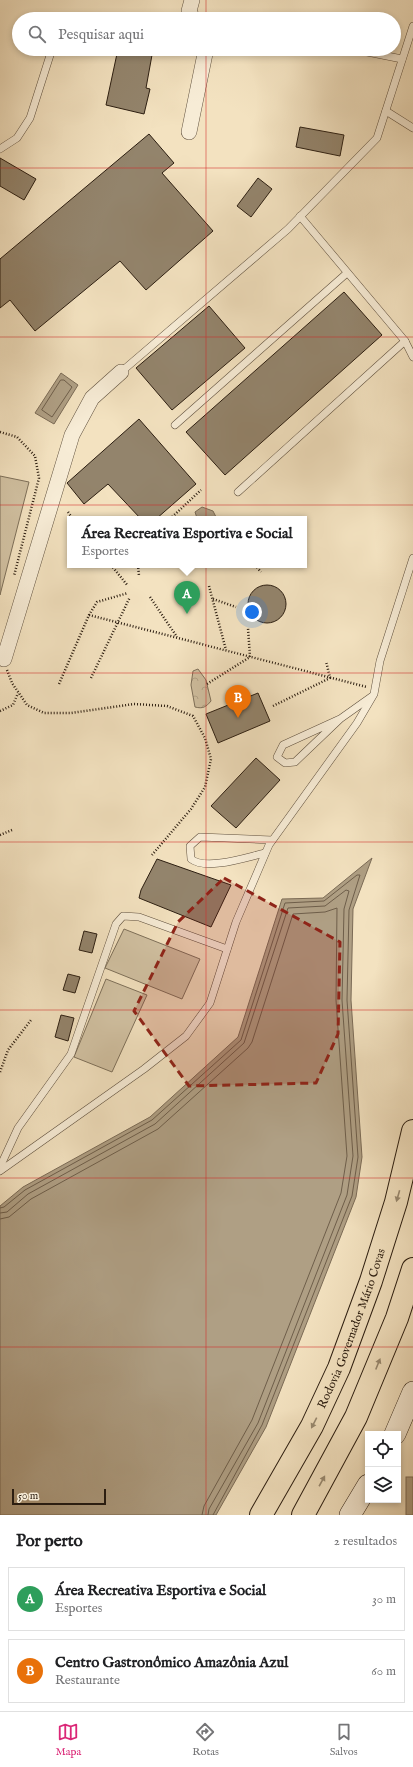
<!DOCTYPE html>
<html lang="pt">
<meta charset="utf-8">
<style>
:root{--surface:#fff;--page:#f2f2f2;--text:#202124;--muted:#757577;--line:#e0e0e0;--accent:#db2777}
body{margin:0;font-family:"IM FELL English",serif;background:var(--page);color:var(--text)}
.controls{position:absolute;right:12px;bottom:12px;display:grid;overflow:hidden;border-radius:0px;box-shadow:0 2px 6px #0003}
.controls button{width:36px;height:36px;display:grid;place-items:center;padding:0;border:0;border-bottom:1px solid var(--line);background:var(--surface);color:var(--text);font:20px sans-serif}
.scale{position:absolute;left:12px;bottom:10px;width:94px;box-sizing:border-box;padding-left:4px;border:2px solid #2c1e11;border-top:0;font-size:11px;line-height:14px;white-space:nowrap;color:#2c1e11;-webkit-text-stroke:3px #f7ecd6;paint-order:stroke}
.you{position:absolute;left:252px;top:612px;width:14px;height:14px;margin:-10px;border:3px solid #fff;border-radius:50%;background:#1a73e8;box-shadow:0 0 0 6px #1a73e833}
.badge{display:grid;place-items:center;width:26px;height:26px;border-radius:50%;background:var(--accent);color:#fff;font-size:13px;font-weight:700}
.pin{position:absolute;translate:-50% -33px;filter:drop-shadow(0 1px 2px #0008)}
.pin::after{content:'';position:absolute;top:21px;width:14px;height:12px;background:inherit;clip-path:polygon(0 0,100% 0,50% 100%)}
.popup{position:absolute;left:67px;top:516px;width:240px;height:52px;box-sizing:border-box;display:grid;place-content:center;border-radius:0px;background:var(--surface);filter:drop-shadow(0 1px 3px #0005);font-size:13px;white-space:nowrap;color:var(--muted)}
.popup b{font-size:15px;color:var(--text)}
.popup::after{content:'';position:absolute;left:50%;top:100%;margin-left:-8px;border:8px solid transparent;border-top-color:var(--surface)}
.list{margin:0;padding:0;list-style:none}
h2{display:flex;justify-content:space-between;align-items:center;height:52px;margin:0;padding:0 16px;font-size:17px}
h2 small{font-size:13px;font-weight:400;color:var(--muted)}
.list li{display:grid;grid-template-columns:26px 1fr auto;gap:12px;align-items:center;box-sizing:border-box;height:64px;margin:0 8px 8px;padding:0 8px;border:1px solid var(--line);border-radius:0px}
.list b{display:block;font-size:15px;white-space:nowrap}
.list p{margin:0;font-size:13px;white-space:nowrap;color:var(--muted)}
.list em{font-size:13px;font-style:normal;color:var(--muted)}
.icon{flex:none;width:22px;height:22px;fill:none;stroke:currentColor;stroke-width:2;stroke-linecap:round;stroke-linejoin:round}
.map{position:relative;flex:none;width:413px;height:1515px;overflow:hidden}
.search{position:absolute;background:var(--surface);box-shadow:0 2px 6px #0003;left:12px;right:12px;top:12px;height:44px;display:flex;align-items:center;gap:10px;box-sizing:border-box;padding:0 14px;border-radius:22px;color:var(--muted);font-size:15px}
.sheet{height:196px;background:var(--surface)}
nav{display:flex;justify-content:space-around;align-items:center;box-sizing:border-box;height:56px;border-top:1px solid var(--line);background:var(--surface);font-size:11px;color:var(--muted)}
nav a{display:grid;justify-items:center;gap:2px}
nav .on{color:var(--accent)}
.map>svg:first-child{display:block}
</style>
<div class="map">
<svg width="413" height="1515" viewBox="0 0 413 1515">
<defs>
<pattern id="park-crowns" width="20" height="18" patternUnits="userSpaceOnUse"><rect width="20" height="18" fill="#d1c1a2"/><path d="M2 6a3 3 0 1 1 6 0M12 15a3 3 0 1 1 6 0" fill="none" stroke="#b4a58a"/></pattern>
</defs>
<rect width="100%" height="100%" fill="#f3e2c0"/>
<filter id="stains"><feTurbulence type="fractalNoise" baseFrequency=".005" numOctaves="4"/><feColorMatrix values="0 0 0 0 .2 0 0 0 0 .09 0 0 0 0 .02 0 0 0 .5 -.17"/></filter>
<radialGradient id="worn" r=".72"><stop offset=".6" stop-color="#630" stop-opacity="0"/><stop offset="1" stop-color="#630" stop-opacity=".3"/></radialGradient>
<g fill="#d1c1a2" stroke="#7e705a">
<polygon points="0,476 29,482 0,595"/>
<polygon points="124,929 200,959 182,999 105,968"/>
<polygon points="106,979 147,995 112,1072 74,1057"/>
</g>
<path fill="url(#park-crowns)" stroke="#7e705a" d="M198 669 206 680 211 701C206 707 203 709 195 707L191 685 193 671Z"/>
<g fill="#af9f84" stroke="#7b6b56">
<polygon points="61,373 78,385 54,424 35,413"/>
<polygon points="202,507 213,511 217,519 197,518 195,512"/>
<polygon points="372,858 353,909 351,1000 362,1157 356,1197 266,1427 216,1515 0,1515 0,1206 23,1187 150,1117 238,1037 282,899 323,898"/>
<rect x="406" y="1477" width="7" height="38"/>
</g>
<g fill="none" stroke-linecap="round" stroke-linejoin="round">
<g stroke="#6e5e4a" stroke-width="1">
<polygon points="61,380 64,380 72,387 52,417 42,410"/>
<polyline points="0,1208 4,1207 25,1190 152,1120 241,1040 285,903 324,901 357,875 360,875 349,910 347,1000 358,1157 352,1196 262,1425 213,1515"/>
<polyline points="0,1213 7,1212 28,1194 155,1124 244,1043 288,908 325,906 346,890 349,891 344,909 342,1000 353,1156 347,1195 258,1423 209,1509 208,1515"/>
<polyline points="0,1219 9,1217 31,1199 158,1129 248,1048 252,1042 293,914 325,912 337,908 336,1000 347,1156 341,1193 252,1420 204,1506 202,1515"/>
</g>
</g>
<g fill="#93846c" stroke="#2c1e11">
<polygon points="118,49 140,49 139,52 152,55 146,88 150,89 144,114 106,105"/>
<polygon points="300,127 344,135 340,156 296,147"/>
<polygon points="149,134 174,163 162,173 213,231 146,290 120,261 35,331 10,300 0,308 0,259"/>
<polygon points="0,158 36,179 24,200 0,186"/>
<polygon points="258,178 272,189 251,217 237,206"/>
<polygon points="344,292 382,335 225,475 186,432"/>
<polygon points="209,306 245,348 172,410 136,368"/>
<polygon points="139,419 196,484 156,519 141,519 108,484 84,504 67,483"/>
<circle cx="267" cy="604" r="19"/>
<polygon points="258,693 270,721 218,743 206,714"/>
<polygon points="256,758 280,780 236,828 211,806"/>
<polygon points="157,859 231,885 211,927 139,898 141,890"/>
<polygon points="84,931 97,934 92,953 79,950"/>
<polygon points="68,974 80,977 75,993 63,990"/>
<polygon points="61,1015 74,1018 68,1041 55,1037"/>
</g>
<g fill="none" stroke-linecap="round" stroke-linejoin="round">
<defs>
<g id="lane">
<polyline points="352,49 402,59"/>
<polyline points="386,111 413,128"/>
<polyline points="0,149 17,138 30,118 52,49"/>
<polyline points="300,216 405,341 413,357"/>
<polyline points="121,372 288,229 377,138 413,26"/>
<polyline points="175,425 347,273"/>
<polyline points="238,492 405,341"/>
<polyline points="340,719 295,762 285,763 277,757 283,745 340,719 371,697"/>
<path d="M265 853C247 857 206 871 191 859L190 846 200 837 272 840"/>
<polyline points="0,1167 18,1128 71,1054 116,924 123,916 139,917 227,949"/>
<polyline points="0,1171 144,1069 186,1036 210,1003 236,922 269,845 357,723 374,694 380,661 413,558"/>
</g>
<g id="street">
<polyline points="192,0 189,11 193,19"/>
<polyline points="189,132 206,49"/>
<polyline points="4,659 72,435 92,398 121,372"/>
</g>
<g id="secondary">
<polyline points="395,1434 413,1392"/>
<polyline points="350,1515 368,1485"/>
</g>
<g id="highway">
<path id="s1" d="M261 1515 312 1426 339 1368 371 1281 396 1202 413 1131"/>
<polyline points="303,1515 356,1417 397,1318 413,1269"/>
</g>
</defs>
<use href="#lane" stroke="#5e4f3d" stroke-width="8"/>
<use href="#street" stroke="#5e4f3d" stroke-width="16"/>
<use href="#secondary" stroke="#2c1e11" stroke-width="22"/>
<use href="#highway" stroke="#2c1e11" stroke-width="24"/>
<g stroke="#2c1e11" stroke-width="2.5" stroke-dasharray="1 2" stroke-linecap="butt">
<polyline points="0,432 17,437 35,456 39,478 14,576"/>
<polyline points="68,512 73,519"/>
<polyline points="170,519 201,490"/>
<polyline points="111,565 128,586"/>
<polyline points="138,565 139,576"/>
<polyline points="255,565 261,572"/>
<polyline points="209,586 226,650"/>
<polyline points="150,597 177,637"/>
<polyline points="213,599 236,607"/>
<polyline points="89,615 367,687"/>
<polyline points="7,670 12,683 27,705 44,713 71,713 134,704 167,706 193,716 205,738 211,759 205,787 191,809 152,855"/>
<polyline points="91,678 130,597"/>
<polyline points="59,684 89,615 97,602 128,593"/>
<polyline points="207,684 250,657 248,628"/>
<polyline points="273,706 330,678 326,661"/>
<polyline points="0,711 13,705 18,693"/>
<polyline points="0,835 12,830"/>
<polyline points="0,1072 8,1050 31,1020"/>
</g>
<use href="#lane" stroke="#f7ecd6" stroke-width="7"/>
<use href="#street" stroke="#f7ecd6" stroke-width="15"/>
<use href="#secondary" stroke="#f7ecd6" stroke-width="21"/>
<use href="#highway" stroke="#f3e2c0" stroke-width="22"/>
</g>
<defs><path id="oneway-solid" d="M-6-.8H1V-3.2L6.5 0L1 3.2V.8H-6Z"/></defs>
<g fill="#998a71">
<use href="#oneway-solid" transform="translate(398 1196) rotate(106)"/>
<use href="#oneway-solid" transform="translate(378 1364) rotate(-68)"/>
<use href="#oneway-solid" transform="translate(314 1423) rotate(117)"/>
<use href="#oneway-solid" transform="translate(322 1481) rotate(-61)"/>
</g>
<path fill="#8f2418" fill-opacity="0.2" stroke="#8f2418" stroke-width="3" stroke-dasharray="8 5" stroke-linejoin="round" d="M224 878 340 942 338 1034 316 1083 189 1086 134 1011 178 922Z"/>
<path fill="none" stroke="#d62828" stroke-width="1" stroke-opacity="0.55" d="M206 0V19M206 49V1515M0 168H413M0 337H413M0 505H413M0 673H413M0 842H413M0 1010H413M0 1178H413M0 1347H413"/>
<g text-anchor="middle" stroke-width="3" stroke-linejoin="round" paint-order="stroke">
<g font-size="12" fill="#2c1e11" stroke="#f7ecd6">
<text dy="4" stroke="none"><textPath href="#s1" startOffset="208">Rodovia Governador Mário Covas</textPath></text>
</g>
</g>
<rect width="100%" height="100%" filter="url(#stains)"/>
<rect width="100%" height="100%" fill="url(#worn)"/>
</svg>
<div class="controls">
<button><svg class="icon" aria-label="locate" viewBox="0 0 24 24"><circle cx="12" cy="12" r="6"/><path d="M12 2v4M12 18v4M2 12h4M18 12h4"/></svg></button>
<button><svg class="icon" aria-label="layers" viewBox="0 0 24 24"><path d="M12 4l9 5-9 5-9-5zM3 14l9 5 9-5"/></svg></button>
</div>
<div class="scale">50 m</div>
<div class="you"></div>
<div class="pin badge" style="left:187px;top:614px;background:#2e9e5b">A</div>
<div class="popup"><b>Área Recreativa Esportiva e Social</b>Esportes</div>
<div class="pin badge" style="left:238px;top:718px;background:#e8710a">B</div>
<div class="search"><svg class="icon" aria-label="search" viewBox="0 0 24 24"><circle cx="10" cy="10" r="6"/><path d="M15 15l6 6"/></svg>Pesquisar aqui</div>
</div>
<section class="sheet">
<h2>Por perto<small>2 resultados</small></h2>
<ul class="list">
<li><span class="badge" style="background:#2e9e5b">A</span><div><b>Área Recreativa Esportiva e Social</b><p>Esportes</p></div><em>30 m</em></li>
<li><span class="badge" style="background:#e8710a">B</span><div><b>Centro Gastronômico Amazônia Azul</b><p>Restaurante</p></div><em>60 m</em></li>
</ul>
</section>
<nav>
<a class="on"><svg class="icon" aria-label="map" viewBox="0 0 24 24"><path d="M3 6l6-2 6 2 6-2v14l-6 2-6-2-6 2zM9 4v14M15 6v14"/></svg>Mapa</a>
<a><svg class="icon" aria-label="directions" viewBox="0 0 24 24"><path d="M12 3l9 9-9 9-9-9zM9 14v-3h6M13 9l2 2-2 2"/></svg>Rotas</a>
<a><svg class="icon" aria-label="saved" viewBox="0 0 24 24"><path d="M7 4h10v16l-5-4-5 4z"/></svg>Salvos</a>
</nav>
